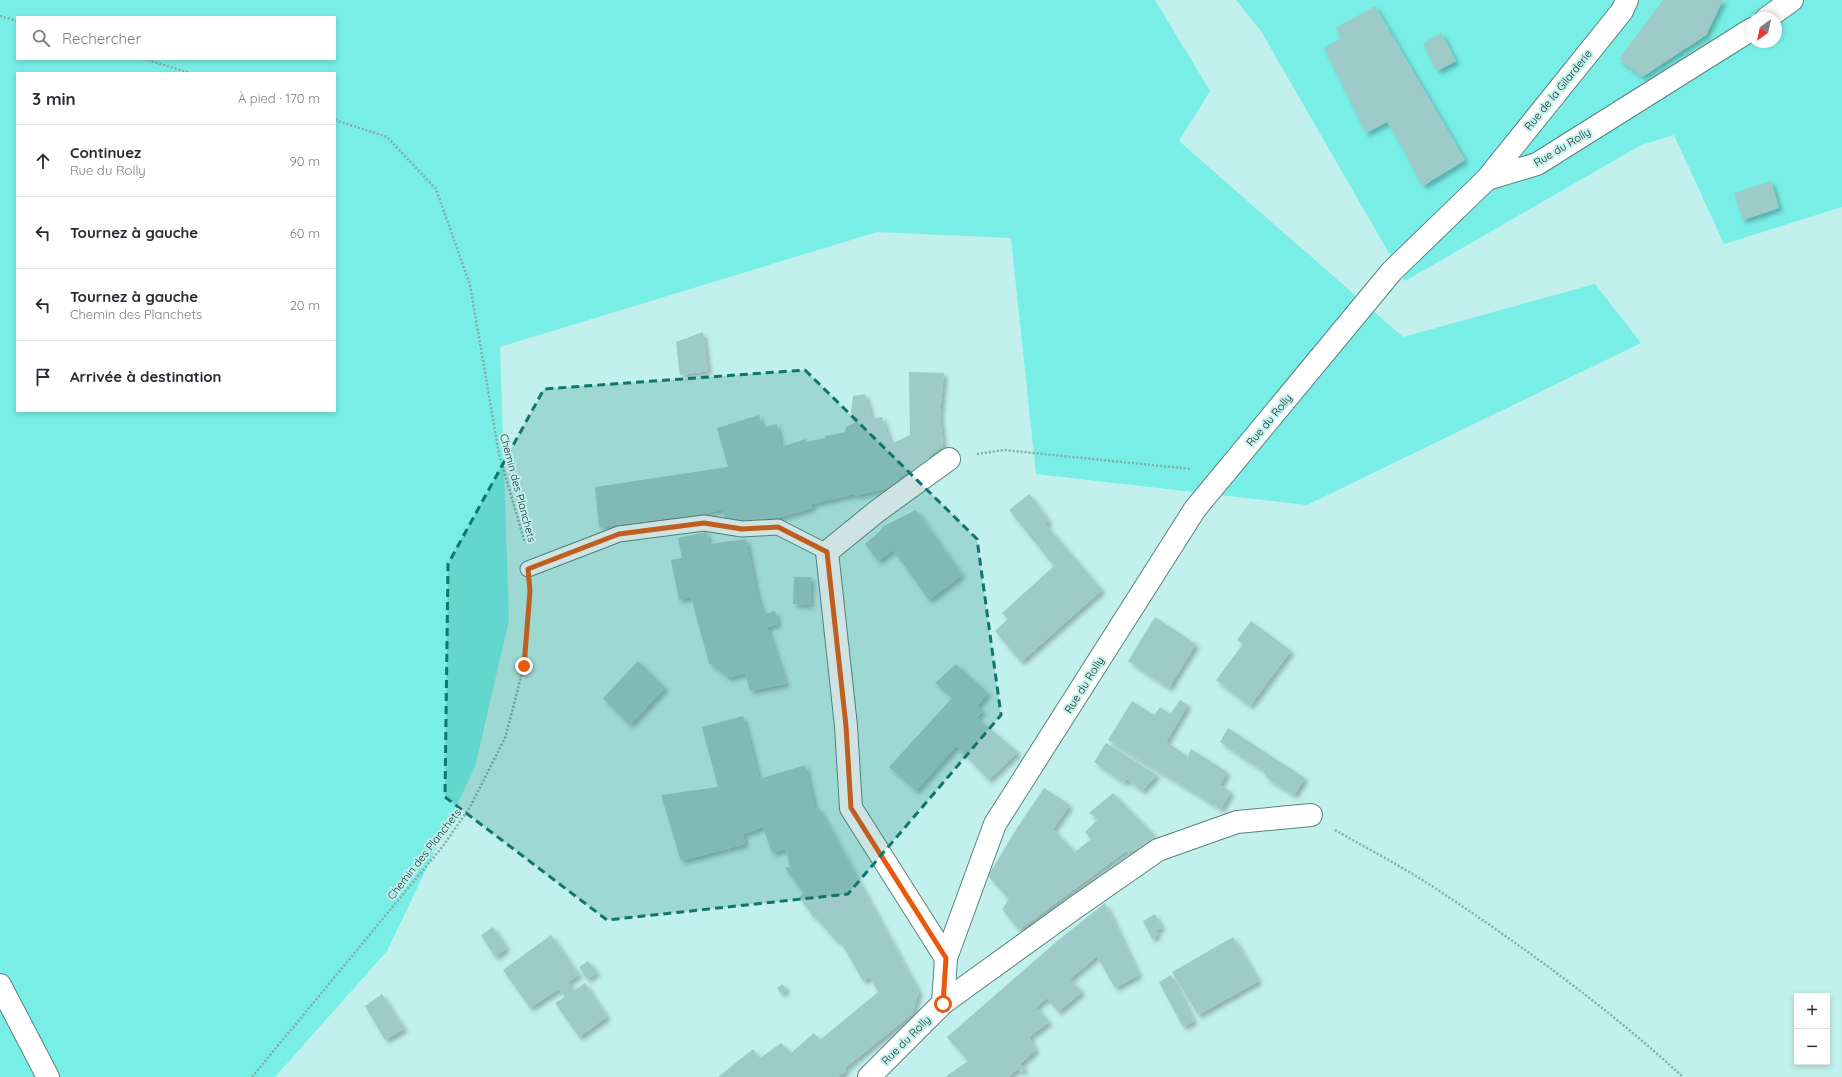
<!DOCTYPE html>
<html lang="fr">
<meta charset="utf-8">
<style>
:root{--surface:#fff;--page:#f2f2f3;--text:#2b2b33;--muted:#7c7c81;--line:#e1e1e2}
body{margin:0;font-family:Quicksand,sans-serif;background:var(--page);color:var(--text)}
.controls{position:absolute;right:12px;bottom:12px;display:grid;overflow:hidden;border-radius:0px;box-shadow:0 2px 6px #0003}
.controls button{width:36px;height:36px;display:grid;place-items:center;padding:0;border:0;border-bottom:1px solid var(--line);background:var(--surface);color:var(--text);font:20px sans-serif}
.compass{position:absolute;left:1746px;top:12px;width:36px;height:36px;border-radius:50%;background:var(--surface);box-shadow:0 2px 6px #0003;rotate:213deg}
.stop{position:absolute;width:12px;height:12px;margin:-9px;border:3px solid #ea580c;border-radius:50%;background:#fff}
.stop.end{background:#ea580c;border-color:#fff;box-shadow:0 1px 4px #0008}
.list{margin:0;padding:0;list-style:none}
h2{display:flex;justify-content:space-between;align-items:center;height:52px;margin:0;padding:0 16px;font-size:17px}
h2 small{font-size:13px;font-weight:400;color:var(--muted)}
.list li{display:grid;grid-template-columns:26px 1fr auto;gap:12px;align-items:center;box-sizing:border-box;height:72px;padding:0 16px;border-top:1px solid var(--line)}
.list b{display:block;font-size:15px;white-space:nowrap}
.list p{margin:0;font-size:13px;white-space:nowrap;color:var(--muted)}
.list em{font-size:13px;font-style:normal;color:var(--muted)}
.icon{flex:none;width:22px;height:22px;fill:none;stroke:currentColor;stroke-width:2;stroke-linecap:round;stroke-linejoin:round}
.map{position:relative;flex:none;width:1842px;height:1077px;overflow:hidden}
.search{position:absolute;background:var(--surface);box-shadow:0 2px 6px #0003;left:16px;top:16px;width:320px;height:44px;display:flex;align-items:center;gap:10px;box-sizing:border-box;padding:0 14px;border-radius:0px;color:var(--muted);font-size:15px}
.panel{position:absolute;background:var(--surface);box-shadow:0 2px 6px #0003;left:16px;top:72px;width:320px;height:340px;border-radius:0px}
.map>svg:first-child{display:block}
</style>
<div class="map">
<svg width="1842" height="1077" viewBox="0 0 1842 1077">
<defs>
<filter id="shadow"><feDropShadow dx="3.5" dy="3.5" stdDeviation="2" flood-color="#0004"/></filter>
</defs>
<rect width="100%" height="100%" fill="#c2f0ec"/>
<g fill="#78eee7" fill-rule="evenodd">
<path d="M0 0H1155L1210 91 1179 141 1403 337 1595 284 1641 343 1307 505 1036 474 1011 238 877 232 500 347 509 620 475 767 387 951 275 1077H0ZM17 17H335V59H17ZM17 73H335V411H17Z"/>
<path d="M1236 0H1842V207L1724 244 1674 135 1641 145 1405 281 1261 31ZM1752 18H1776V42H1752Z"/>
</g>
<g fill="#9ecbc7" filter="url(#shadow)">
<polygon points="1663,0 1723,0 1706,35 1642,77 1619,59"/>
<polygon points="1375,6 1465,160 1423,186 1408,159 1405,151 1387,122 1366,133 1324,48 1341,38 1336,28"/>
<polygon points="1441,33 1456,61 1437,71 1423,43"/>
<polygon points="1771,181 1779,208 1743,220 1734,193"/>
<polygon points="703,332 708,371 680,375 676,342"/>
<polygon points="909,372 944,373 940,415 943,446 928,456 930,462 898,477 901,484 856,496 855,494 811,504 812,508 746,527 726,523 723,510 680,517 599,527 595,487 728,467 717,428 759,415 762,428 777,424 781,447 806,439 807,442 825,438 825,436 845,432 846,427 855,423 851,412 853,396 865,394 872,419 882,417 891,444 910,435"/>
<polygon points="1029,494 1049,521 1045,524 1102,590 1021,662 995,631 1008,619 1002,613 1054,566 1009,510"/>
<polygon points="916,510 962,575 929,600 893,550 878,561 865,544 882,529 882,527"/>
<polygon points="707,532 709,544 746,539 756,590 763,614 775,611 778,624 767,627 786,684 750,691 745,673 729,678 709,663 691,597 679,600 671,560 682,558 678,538"/>
<polygon points="794,577 811,577 810,605 793,604"/>
<polygon points="1155,617 1196,644 1169,688 1128,661"/>
<polygon points="1251,621 1291,651 1250,706 1216,680 1243,644 1237,640"/>
<polygon points="638,661 665,688 630,725 603,698"/>
<polygon points="956,664 988,693 977,706 983,710 977,718 1018,752 989,780 956,746 916,791 889,767 952,698 935,683"/>
<polygon points="1180,700 1188,705 1166,742 1188,756 1191,749 1227,772 1220,785 1231,792 1221,809 1108,740 1132,701 1154,715 1160,707 1170,714"/>
<polygon points="743,716 759,779 805,765 815,809 819,808 919,992 912,1014 845,1068 846,1071 838,1077 718,1077 753,1049 760,1058 781,1043 791,1053 814,1033 820,1040 878,992 870,977 863,981 840,941 837,942 815,917 814,918 799,897 804,894 785,868 790,867 786,849 772,853 763,827 743,834 745,844 681,861 661,795 718,787 702,727"/>
<polygon points="1228,728 1305,778 1294,795 1267,778 1265,772 1220,742"/>
<polygon points="1106,743 1157,775 1142,791 1127,779 1124,783 1094,762"/>
<polygon points="1044,788 1070,805 1053,829 1075,852 1091,839 1085,832 1098,819 1089,813 1113,793 1158,839 1129,853 1126,851 1019,930 1002,909 1009,899 988,876 1017,828"/>
<polygon points="1105,903 1139,975 1115,988 1097,956 1070,979 1082,992 1058,1012 1047,998 1036,1007 1049,1022 1029,1037 1036,1050 1020,1064 1025,1069 1021,1072 1018,1069 1008,1077 945,1077 968,1061 947,1037 1056,942"/>
<polygon points="1155,914 1162,928 1155,931 1158,935 1152,939 1143,921"/>
<polygon points="493,927 507,948 495,957 481,935"/>
<polygon points="551,935 579,975 568,982 574,991 585,983 607,1017 579,1037 555,1003 565,997 559,989 530,1008 503,970"/>
<polygon points="1233,937 1259,981 1198,1015 1172,972"/>
<polygon points="588,961 597,973 587,979 579,967"/>
<polygon points="1171,975 1194,1021 1183,1027 1159,982"/>
<polygon points="782,984 787,989 781,994 777,988"/>
<polygon points="382,994 404,1029 385,1040 365,1006"/>
</g>
<g fill="none" stroke-linecap="round" stroke-linejoin="round">
<defs>
<polyline id="service" points="528,569 619,534 704,523 742,529 778,527 827,552"/>
<g id="minor">
<polyline points="1767,18 1792,0"/>
<polyline points="1487,179 1622,11 1627,0"/>
<polyline points="946,958 851,808 846,726 827,552 876,512 949,459"/>
<polyline points="943,1003 1076,907 1158,850 1237,822 1311,815"/>
<polyline points="869,1077 943,1003 946,958 995,824 1195,509 1392,271 1487,179 1537,164 1752,29"/>
</g>
<polyline id="tertiary" points="0,985 48,1077"/>
</defs>
<use href="#service" stroke="#588380" stroke-width="17"/>
<use href="#minor" stroke="#588380" stroke-width="24"/>
<use href="#tertiary" stroke="#588380" stroke-width="24"/>
<g stroke="#87aba8" stroke-width="2.5" stroke-dasharray="2 2" stroke-linecap="butt">
<polyline points="0,16 17,21"/>
<polyline points="144,59 190,73"/>
<polyline points="335,120 387,137 436,189 470,285 499,454 525,543"/>
<polyline points="977,454 1004,450 1191,469"/>
<path d="M1335 830C1368 849 1403 867 1435 888 1521 945 1607 1007 1683 1077"/>
<polyline points="252,1077 443,846 470,807 505,738 524,666 530,594"/>
</g>
<use href="#service" stroke="#fff" stroke-width="15"/>
<use href="#minor" stroke="#fff" stroke-width="22"/>
<use href="#tertiary" stroke="#fff" stroke-width="22"/>
</g>
<g fill="none" stroke-linecap="round" stroke-linejoin="round">
<polyline stroke="#ea580c" stroke-width="5" points="524,666 530,591 528,569 619,534 704,523 742,529 778,527 827,552 846,726 851,808 946,958 943,1004"/>
</g>
<path fill="#0f766e" fill-opacity="0.2" stroke="#0f766e" stroke-width="3" stroke-dasharray="8 5" stroke-linejoin="round" d="M805 370 977 539 1001 715 848 894 607 920 445 797 448 564 544 389Z"/>
<g text-anchor="middle" stroke-width="4" stroke-linejoin="round" paint-order="stroke">
<g font-size="11" fill="#1a2c2b" stroke="#c2f0ec">
<text transform="translate(1558 90) rotate(-51)" y="4">Rue de la Gilarderie</text>
<text transform="translate(1562 147) rotate(-31)" y="4">Rue du Rolly</text>
<text transform="translate(1269 420) rotate(-50)" y="4">Rue du Rolly</text>
<text transform="translate(518 488) rotate(75)" y="4">Chemin des Planchets</text>
<text transform="translate(1084 685) rotate(-58)" y="4">Rue du Rolly</text>
<text transform="translate(424 854) rotate(-52)" y="4">Chemin des Planchets</text>
<text transform="translate(906 1040) rotate(-45)" y="4">Rue du Rolly</text>
</g>
</g>
</svg>
<div class="controls">
<button>+</button>
<button>−</button>
</div>
<svg class="compass" viewBox="-18 -18 36 36"><path d="M0-13l5 13h-10z" fill="#e53935"/><path d="M0 13l5-13h-10z" fill="#7c7c81"/></svg>
<div class="stop" style="left:943px;top:1004px"></div>
<div class="stop end" style="left:524px;top:666px"></div>
<div class="search"><svg class="icon" aria-label="search" viewBox="0 0 24 24"><circle cx="10" cy="10" r="6"/><path d="M15 15l6 6"/></svg>Rechercher</div>
<section class="panel">
<h2>3 min<small>À pied · 170 m</small></h2>
<ul class="list">
<li><svg class="icon" aria-label="ahead" viewBox="0 0 24 24"><path d="M12 20V5M6 11l6-6 6 6"/></svg><div><b>Continuez</b><p>Rue du Rolly</p></div><em>90 m</em></li>
<li><svg class="icon" aria-label="left" viewBox="0 0 24 24"><path d="M17 20v-9H6M10 6l-5 5 5 5"/></svg><div><b>Tournez à gauche</b></div><em>60 m</em></li>
<li><svg class="icon" aria-label="left" viewBox="0 0 24 24"><path d="M17 20v-9H6M10 6l-5 5 5 5"/></svg><div><b>Tournez à gauche</b><p>Chemin des Planchets</p></div><em>20 m</em></li>
<li><svg class="icon" aria-label="arrive" viewBox="0 0 24 24"><path d="M6 21V4h12l-3 4 3 4H6"/></svg><div><b>Arrivée à destination</b></div></li>
</ul>
</section>
</div>
